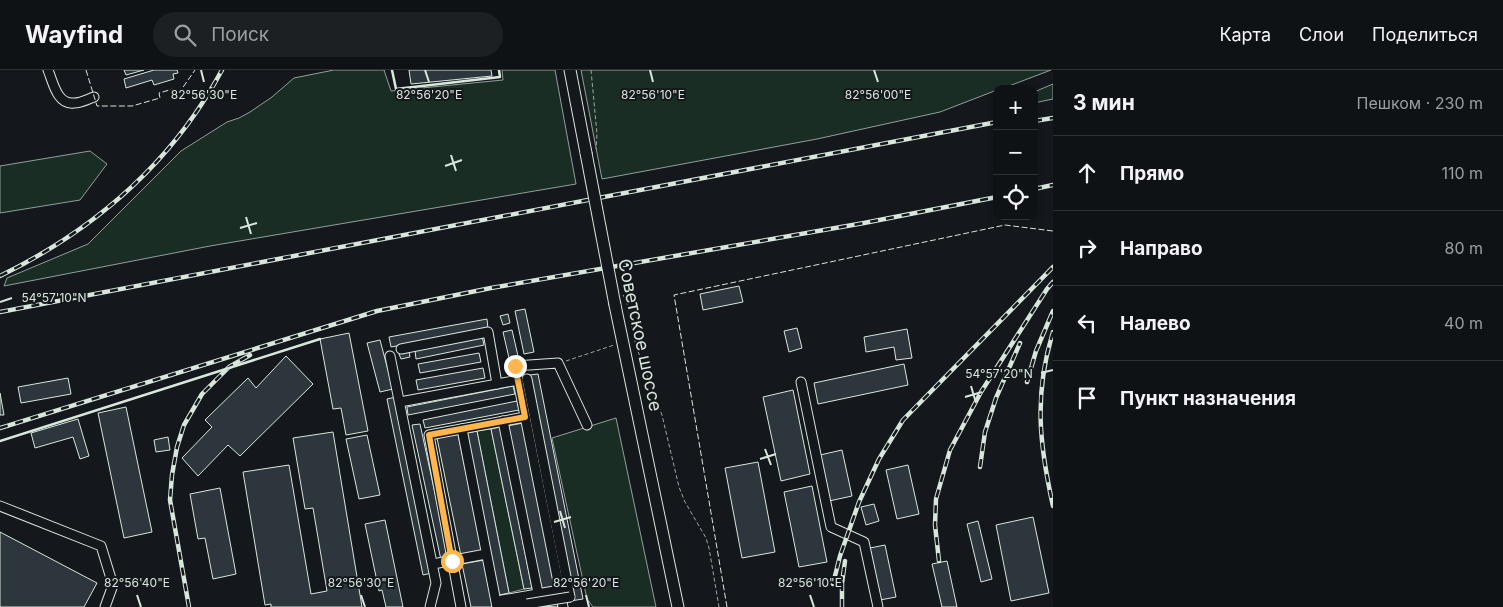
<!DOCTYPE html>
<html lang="ru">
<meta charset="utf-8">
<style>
:root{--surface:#0f1215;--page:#1d2022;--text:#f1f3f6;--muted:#9b9ea0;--line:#2f3234}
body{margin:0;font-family:Inter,sans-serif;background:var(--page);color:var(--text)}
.controls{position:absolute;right:15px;top:15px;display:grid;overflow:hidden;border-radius:10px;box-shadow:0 2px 8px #0003}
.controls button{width:45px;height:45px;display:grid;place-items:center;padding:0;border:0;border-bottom:1px solid var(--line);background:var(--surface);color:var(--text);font:25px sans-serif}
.stop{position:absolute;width:15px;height:15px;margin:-11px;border:4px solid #ffb74d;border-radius:50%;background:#fff}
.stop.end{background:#ffb74d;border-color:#fff;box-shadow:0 1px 5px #0008}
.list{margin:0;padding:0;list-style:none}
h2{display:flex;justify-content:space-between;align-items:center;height:65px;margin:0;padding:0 20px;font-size:21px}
h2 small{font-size:16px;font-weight:400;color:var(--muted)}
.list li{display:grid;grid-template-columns:32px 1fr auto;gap:15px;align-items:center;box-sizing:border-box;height:75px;padding:0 20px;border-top:1px solid var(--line)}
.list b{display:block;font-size:19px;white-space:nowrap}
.list em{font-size:16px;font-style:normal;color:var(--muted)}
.icon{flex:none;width:28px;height:28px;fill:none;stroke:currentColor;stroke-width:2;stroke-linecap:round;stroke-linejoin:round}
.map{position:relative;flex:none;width:1053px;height:537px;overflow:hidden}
header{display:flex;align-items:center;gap:30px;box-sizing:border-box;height:70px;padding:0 25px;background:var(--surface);border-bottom:1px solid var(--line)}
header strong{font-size:24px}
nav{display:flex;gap:28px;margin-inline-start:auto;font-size:18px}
.search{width:350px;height:45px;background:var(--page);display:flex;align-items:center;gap:12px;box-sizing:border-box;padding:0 18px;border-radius:28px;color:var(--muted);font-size:19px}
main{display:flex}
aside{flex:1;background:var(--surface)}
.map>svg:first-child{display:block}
</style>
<header>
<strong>Wayfind</strong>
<div class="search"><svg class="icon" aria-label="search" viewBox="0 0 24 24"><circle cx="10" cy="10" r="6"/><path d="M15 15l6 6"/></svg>Поиск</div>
<nav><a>Карта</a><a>Слои</a><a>Поделиться</a></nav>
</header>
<main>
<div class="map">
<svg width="1053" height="537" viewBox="0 0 1053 537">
<rect width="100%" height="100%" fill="#14181c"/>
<g fill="#1a2d24" stroke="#939e99">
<polygon points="334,0 384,0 391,21 503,10 502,0 555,0 576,114 210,176 4,216 7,208 88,174 181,81 227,52 239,48 250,42 272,27 294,8"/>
<polygon points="581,0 1051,0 1001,19 997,19 997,20 940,42 817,69 602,109"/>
<polygon points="1053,14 1053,29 1034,33 1034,22"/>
<polygon points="90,81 107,94 80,130 0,143 0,96"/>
<polygon points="616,348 656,537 593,537 587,529 552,368"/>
<polygon points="491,359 524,519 509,523 477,361"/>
</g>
<g fill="#2c363c" stroke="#d8e6dc">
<polygon points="124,0 144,0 126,5"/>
<polygon points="154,0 177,0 178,3 173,4 174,9 154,15 152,10 126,18 124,9"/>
<polygon points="409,0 491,0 492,6 411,14"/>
<polygon points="739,216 743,232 703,240 700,224"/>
<polygon points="525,239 534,282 524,284 515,241"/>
<polygon points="508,244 510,253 503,255 500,246"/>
<polygon points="487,249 488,259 391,277 389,267"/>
<polygon points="797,258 802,278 789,282 784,261"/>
<polygon points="907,259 912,288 896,290 894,277 866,282 864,267"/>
<polygon points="512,260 518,286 509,288 503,262"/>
<polygon points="349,263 368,361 346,365 341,338 333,339 320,269"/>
<polygon points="482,266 484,275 416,289 415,280"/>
<polygon points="380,270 393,319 380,322 367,273"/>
<polygon points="409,281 410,287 401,289 399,284"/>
<polygon points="479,283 481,292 420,303 418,294"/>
<polygon points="286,286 313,314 240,386 228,375 198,406 182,388 212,357 205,350 248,308 256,318"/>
<polygon points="904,294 908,315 818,334 814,313"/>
<polygon points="483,298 485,308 418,320 416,310"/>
<polygon points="538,304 583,529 557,533 558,537 539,536 565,525 522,306"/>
<polygon points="68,308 71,324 21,333 18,317"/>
<polygon points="513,316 515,324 408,345 407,337"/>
<polygon points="793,320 810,404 781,411 763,327"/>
<polygon points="0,323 4,345 0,345"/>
<polygon points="396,327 432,503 423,505 387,329"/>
<polygon points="517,331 519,340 425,358 423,350"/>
<polygon points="126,337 152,462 124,468 98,343"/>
<polygon points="78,349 89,386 80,389 73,367 35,378 31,363"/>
<polygon points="523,353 556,516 540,519 507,356"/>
<polygon points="420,354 449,488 441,490 412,355"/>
<polygon points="500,357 532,518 524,519 491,359"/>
<polygon points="477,361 509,523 499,525 467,363"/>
<polygon points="333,362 362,537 271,537 271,534 265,535 243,402 289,395 311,524 327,521 313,438 305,439 293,368"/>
<polygon points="458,364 482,481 461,486 437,368"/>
<polygon points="367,365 380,425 359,429 346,369"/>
<polygon points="168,367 170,380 156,382 154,370"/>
<polygon points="842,380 852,426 829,431 820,385"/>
<polygon points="758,392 775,482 742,488 725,398"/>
<polygon points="908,395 919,444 897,449 886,400"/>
<polygon points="812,416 827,492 799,497 784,422"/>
<polygon points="220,418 236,504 213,509 205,468 198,469 190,424"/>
<polygon points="874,434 879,451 866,455 861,437"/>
<polygon points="1033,447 1049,523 1011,531 996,455"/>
<polygon points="385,450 403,537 386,537 382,520 379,521 365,454"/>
<polygon points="978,451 992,509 981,512 967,454"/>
<polygon points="0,462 97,513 84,537 0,537"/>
<polygon points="885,475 896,527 880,530 870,478"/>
<polygon points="484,490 494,537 471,537 462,494"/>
<polygon points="947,491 957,537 942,537 932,494"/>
</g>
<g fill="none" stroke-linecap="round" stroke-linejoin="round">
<defs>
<g id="minor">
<path d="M48 0C53 12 57 35 74 33 81 33 88 29 94 27"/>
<polyline points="401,279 488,262 497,314"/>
<polyline points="390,286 436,513 430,537"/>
<polyline points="527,309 570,527"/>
<polyline points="801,312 831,457 864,472 878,537"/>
<polyline points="400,332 518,310"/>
<polyline points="503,351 538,523"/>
<polyline points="462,359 497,537"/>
<polyline points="0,436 101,476 113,515 105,537"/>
<polyline points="433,494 486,484"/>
<polyline points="527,534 497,533 502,530 560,520"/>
<polyline points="461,537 429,365 525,347"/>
<polyline points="563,537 515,296 558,293 587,355"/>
</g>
<g id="major">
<polyline points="570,0 586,83"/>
<polyline points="615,235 678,537"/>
</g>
</defs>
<use href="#minor" stroke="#d8e6dc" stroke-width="11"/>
<use href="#major" stroke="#d8e6dc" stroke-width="13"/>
<g stroke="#9da8a2" stroke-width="1" stroke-dasharray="4 2.5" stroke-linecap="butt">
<polyline points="591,0 597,64 596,79"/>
<polyline points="623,225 626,230 636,276 662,345 679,417 685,432 706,468 709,478 719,537"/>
<polyline points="566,291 614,275"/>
</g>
<use href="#minor" stroke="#14181c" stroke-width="9"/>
<use href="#major" stroke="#14181c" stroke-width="11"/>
<defs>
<g id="rail">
<polyline points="1034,51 1053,48"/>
<polyline points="1034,119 1053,115"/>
<path d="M0 206C94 160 172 93 222 0"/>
<polyline points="0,242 997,52"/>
<path d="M1053 262C1034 324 1039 373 1053 436"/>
<polyline points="1027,312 1036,281 1053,241"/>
<polyline points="0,358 377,241 491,218 864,153 997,127"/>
<polyline points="980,397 985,362 996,328 1020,273"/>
<polyline points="939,491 935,455 936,429 950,380 981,322 1047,219 1053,212"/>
<polyline points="833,514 840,486 859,432 879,389 903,350 1053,197"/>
<polyline points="189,537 170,430 172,405 177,377 184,355 202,324 229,297 250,285"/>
<polyline points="842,537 842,513 845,491"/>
</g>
</defs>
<use href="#rail" stroke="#d8e6dc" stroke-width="4.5"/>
<use href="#rail" stroke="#14181c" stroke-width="2.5" stroke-dasharray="8" stroke-linecap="butt"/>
<defs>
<polyline id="minor-bridge" points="527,534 570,527"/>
<polyline id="major-bridge" points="586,83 615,235"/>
</defs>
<use href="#minor-bridge" stroke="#d8e6dc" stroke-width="11" stroke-linecap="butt"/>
<use href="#major-bridge" stroke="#d8e6dc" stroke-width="13" stroke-linecap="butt"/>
<use href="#minor-bridge" stroke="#14181c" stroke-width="9"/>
<use href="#major-bridge" stroke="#14181c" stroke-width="11"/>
<g stroke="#d8e6dc" stroke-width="1" stroke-dasharray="6 2.5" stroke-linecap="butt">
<polyline points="86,0 97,36 132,36 160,28 159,23 173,19 179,23 195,0"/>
<polyline points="727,537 674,225 1005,155 1053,161"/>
</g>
<g stroke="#d8e6dc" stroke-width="2.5">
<polyline points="392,0 396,19 500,7 499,0"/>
<polyline points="0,371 320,269"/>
</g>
</g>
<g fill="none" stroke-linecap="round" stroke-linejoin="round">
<polyline stroke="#ffb74d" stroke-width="6" points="452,491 429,365 525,347 515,296"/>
</g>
<path fill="none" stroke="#d8e6dc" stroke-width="2" d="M201 0 204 12M425 0 429 12M650 0 653 12M874 0 878 12M451 85 456 101M445 96 462 90M246 147 251 164M240 158 257 153M0 232 12 228M1041 303 1053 300M971 316 976 333M965 327 982 322M765 379 771 395M760 389 776 384M560 441 565 458M554 452 571 447M137 525 141 537M361 525 365 537M586 525 589 537M810 525 814 537"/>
<g text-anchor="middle" stroke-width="4" stroke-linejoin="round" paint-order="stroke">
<g font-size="18" fill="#d8e6dc" stroke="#14181c">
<text transform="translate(640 265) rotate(78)" y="6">Советское шоссе</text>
</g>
</g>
<g font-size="12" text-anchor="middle" fill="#d8e6dc" stroke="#14181c" stroke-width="4" stroke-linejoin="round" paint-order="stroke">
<text x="204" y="29">82°56'30"E</text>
<text x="429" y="29">82°56'20"E</text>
<text x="653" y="29">82°56'10"E</text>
<text x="878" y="29">82°56'00"E</text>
<text x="54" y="232">54°57'10"N</text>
<text x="999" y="308">54°57'20"N</text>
<text x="137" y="517">82°56'40"E</text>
<text x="361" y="517">82°56'30"E</text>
<text x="586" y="517">82°56'20"E</text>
<text x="810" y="517">82°56'10"E</text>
</g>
</svg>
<div class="controls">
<button>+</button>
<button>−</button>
<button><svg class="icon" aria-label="locate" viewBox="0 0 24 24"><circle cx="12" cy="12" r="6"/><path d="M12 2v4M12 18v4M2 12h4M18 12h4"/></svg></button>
</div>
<div class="stop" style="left:452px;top:491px"></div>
<div class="stop end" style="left:515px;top:296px"></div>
</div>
<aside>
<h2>3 мин<small>Пешком · 230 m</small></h2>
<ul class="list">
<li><svg class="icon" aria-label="ahead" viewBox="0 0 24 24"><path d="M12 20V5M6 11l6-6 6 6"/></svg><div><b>Прямо</b></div><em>110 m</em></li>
<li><svg class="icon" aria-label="right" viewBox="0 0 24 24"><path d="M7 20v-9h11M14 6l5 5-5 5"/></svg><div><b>Направо</b></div><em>80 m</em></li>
<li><svg class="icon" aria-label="left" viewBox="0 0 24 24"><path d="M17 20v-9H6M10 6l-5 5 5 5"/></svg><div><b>Налево</b></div><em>40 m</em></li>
<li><svg class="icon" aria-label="arrive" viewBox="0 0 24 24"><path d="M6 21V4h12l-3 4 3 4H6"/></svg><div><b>Пункт назначения</b></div></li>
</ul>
</aside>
</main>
